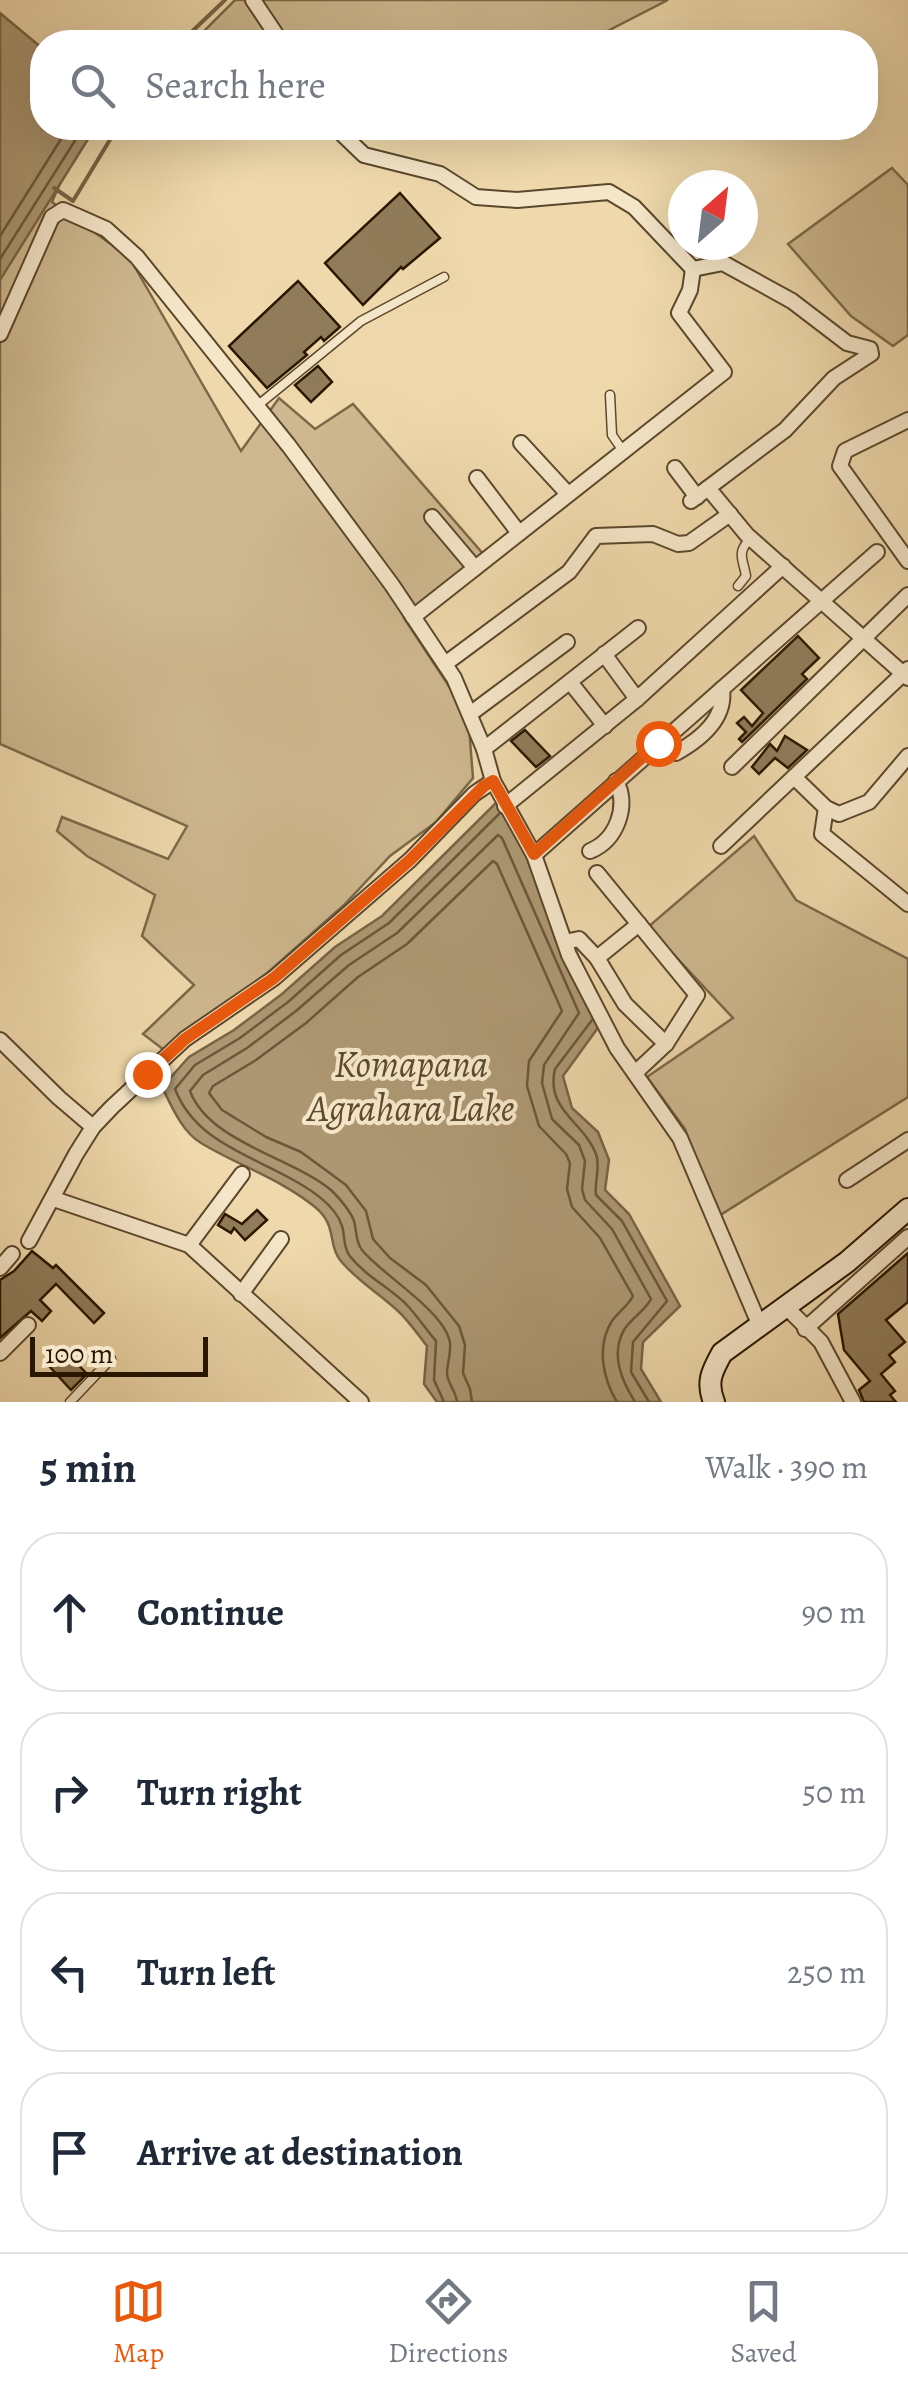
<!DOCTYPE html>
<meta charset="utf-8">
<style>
:root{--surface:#fff;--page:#f6f6f7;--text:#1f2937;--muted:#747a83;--line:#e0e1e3;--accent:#ea580c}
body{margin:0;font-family:Alegreya,serif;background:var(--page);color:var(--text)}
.compass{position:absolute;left:668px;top:170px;width:90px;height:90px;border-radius:50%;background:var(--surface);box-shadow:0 10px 40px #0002;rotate:28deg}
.scale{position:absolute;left:30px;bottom:25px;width:178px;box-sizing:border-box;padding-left:10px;border:5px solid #2a1701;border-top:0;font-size:28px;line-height:35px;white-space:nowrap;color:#2a1701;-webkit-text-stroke:8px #f5e6c9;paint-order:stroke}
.stop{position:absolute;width:30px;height:30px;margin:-22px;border:8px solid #ea580c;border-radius:50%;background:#fff}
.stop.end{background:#ea580c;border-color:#fff;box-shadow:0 2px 10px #0008}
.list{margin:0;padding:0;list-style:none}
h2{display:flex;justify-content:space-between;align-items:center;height:130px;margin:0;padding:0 40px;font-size:42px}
h2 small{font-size:32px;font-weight:400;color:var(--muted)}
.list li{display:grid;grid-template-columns:65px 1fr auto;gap:30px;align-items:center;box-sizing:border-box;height:160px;margin:0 20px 20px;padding:0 20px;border:2px solid var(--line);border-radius:40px}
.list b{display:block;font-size:38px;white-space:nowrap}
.list em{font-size:32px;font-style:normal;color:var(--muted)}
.icon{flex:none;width:55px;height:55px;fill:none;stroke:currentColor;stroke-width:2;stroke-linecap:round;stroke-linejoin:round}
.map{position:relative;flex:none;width:908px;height:1402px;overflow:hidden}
.search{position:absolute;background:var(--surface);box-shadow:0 10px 40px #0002;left:30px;right:30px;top:30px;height:110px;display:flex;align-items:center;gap:25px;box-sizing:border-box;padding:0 35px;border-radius:40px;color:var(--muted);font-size:38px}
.sheet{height:850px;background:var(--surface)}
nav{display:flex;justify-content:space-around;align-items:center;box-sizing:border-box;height:140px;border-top:2px solid var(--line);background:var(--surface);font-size:28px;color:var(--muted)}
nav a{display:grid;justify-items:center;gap:5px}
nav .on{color:var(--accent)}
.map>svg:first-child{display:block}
</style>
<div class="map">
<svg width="908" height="1402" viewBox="0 0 908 1402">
<rect width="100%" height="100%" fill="#efd9ac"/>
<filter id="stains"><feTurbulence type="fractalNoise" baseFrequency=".002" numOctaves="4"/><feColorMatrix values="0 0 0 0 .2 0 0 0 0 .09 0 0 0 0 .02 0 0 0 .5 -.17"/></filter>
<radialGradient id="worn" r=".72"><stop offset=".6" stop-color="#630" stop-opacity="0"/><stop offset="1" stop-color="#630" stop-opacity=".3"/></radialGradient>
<g fill="#ceb88f" stroke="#7c6848" stroke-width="2.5">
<polygon points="235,0 668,0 586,42 208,42 199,36"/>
<polygon points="0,33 42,128 84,128 52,202 129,257 241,451 279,398 315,429 353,404 485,556 404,618 468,715 473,778 436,822 390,856 344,905 256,983 164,1050 143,1034 194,985 142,936 155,895 87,856 57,831 62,817 168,859 187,826 0,744"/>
<polygon points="892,168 908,185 908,335 893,346 851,316 788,244"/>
<polygon points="754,836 796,900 908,959 908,1097 717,1217 685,1129 647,1077 733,1018 648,927"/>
</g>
<g fill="#ac9772" stroke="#786445" stroke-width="2.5">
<polygon points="0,13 42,48 42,128 95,128 0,280"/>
<path d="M507 792 605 1018 563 1076 572 1108 598 1132 609 1160 605 1190 629 1214 680 1306 643 1342 641 1369 661 1402H437L424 1384 427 1346C418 1335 409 1321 398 1311 379 1293 357 1281 340 1260 327 1243 338 1226 315 1207 281 1179 237 1165 201 1143 182 1132 171 1105 162 1087L189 1057 234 1030 282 994 335 947 382 916Z"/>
</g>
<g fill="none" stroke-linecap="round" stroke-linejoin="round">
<g stroke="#6b573a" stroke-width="2.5">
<polyline points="0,236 68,128"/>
<polyline points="0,259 83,128"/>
<path d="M592 1020 555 1069C545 1110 585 1123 596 1154 601 1167 594 1181 596 1195L622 1221 667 1301 633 1342 631 1372 649 1402"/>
<path d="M444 1402 434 1380 436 1341C426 1329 417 1316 407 1305 389 1287 365 1276 349 1255 343 1246 345 1235 342 1226 335 1203 305 1186 286 1176 243 1153 194 1138 175 1089L195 1065 240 1038 288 1002 341 955 389 923 500 813"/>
<path d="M457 1402C456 1391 448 1384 447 1374 447 1364 451 1354 450 1343 445 1311 382 1275 362 1250 355 1241 357 1231 354 1221 350 1210 339 1198 331 1190 291 1157 209 1142 190 1091L203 1075 247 1048 296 1011 349 965 397 933 498 835 502 838 579 1013 544 1065 542 1083 552 1119 579 1145 585 1161 582 1189 585 1200 612 1229 651 1299C645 1311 631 1318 624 1330 610 1355 622 1381 635 1402"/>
<path d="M472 1402 470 1389 463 1373 465 1345 459 1326 426 1285 390 1258 373 1239 366 1211 346 1185 301 1152 266 1137 222 1110 209 1093 213 1086 256 1060 306 1023 358 977 407 944 493 861 497 864 562 1011 529 1061 527 1086 539 1126 566 1154 570 1163 567 1189 572 1207 600 1238 633 1296C628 1306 618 1312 612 1321 596 1346 603 1379 617 1402"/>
</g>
<g stroke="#786445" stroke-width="4">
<polyline points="181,42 225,0"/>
<polyline points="54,188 73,201 117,128"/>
</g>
</g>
<g fill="#907c5a" stroke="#2a1701" stroke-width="2.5">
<polygon points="400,193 440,238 403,269 401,267 363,305 325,263"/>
<polygon points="298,281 340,327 324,341 321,337 304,352 307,355 267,388 229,346"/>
<polygon points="318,366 332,382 311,402 295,385"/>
<polygon points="798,636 819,658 802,674 807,679 742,742 739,739 746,732 737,723 744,717 752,726 763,713 741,690"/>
<polygon points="525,730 550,756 536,767 511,741"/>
<polygon points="785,736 807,750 788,768 775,758 759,774 752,767 770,744 777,751"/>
<polygon points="257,1210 267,1220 245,1240 234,1228 231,1233 218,1225 225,1214 242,1224"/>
<polygon points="32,1251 53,1268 56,1265 104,1313 94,1323 56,1284 40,1300 51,1311 42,1321 31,1311 0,1338 0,1280 14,1271"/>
<polygon points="908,1253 908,1302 886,1320 905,1342 889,1355 895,1362 881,1374 895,1391 890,1395 896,1402 864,1402 859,1390 870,1381 844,1350 838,1314"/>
<polygon points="66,1352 87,1374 71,1390 50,1367"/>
</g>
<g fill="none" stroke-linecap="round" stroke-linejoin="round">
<defs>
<g id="lane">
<polyline points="610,395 612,435 623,451"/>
<polyline points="257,406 361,321 444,277"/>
<path d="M738 586 746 576C743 558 736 553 751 538"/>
<polyline points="70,1402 111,1359"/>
</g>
<g id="street">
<polyline points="253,0 281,42"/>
<polyline points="336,128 364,155 440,174 476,197 517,200 609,192 634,207 693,269 723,263 792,301 847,343 870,349 871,354 834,378 785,430 708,488"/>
<polyline points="0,334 52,217 63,210 106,229 137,257 289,446 392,585 454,678 484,749"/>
<polyline points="908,420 845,451 840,466 908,561"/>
<polyline points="521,443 568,494"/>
<polyline points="675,468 697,497"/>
<polyline points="477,478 519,533"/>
<polyline points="691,501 708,488 747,535 908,678"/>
<polyline points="432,517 475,568"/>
<polyline points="413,617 724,372 679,313 690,290 693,269"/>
<polyline points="638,628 484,749 493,781 534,855 877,552"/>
<polyline points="604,654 637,699"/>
<polyline points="445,664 569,572 596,536 653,534 678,544 689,543 730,514"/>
<polyline points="570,682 605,726"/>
<polyline points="470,714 567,642"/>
<path d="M657 743 667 752 676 753C701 739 726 719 722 689"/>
<polyline points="732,767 908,595"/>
<polyline points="794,777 826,808 839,814 869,802 908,756"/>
<polyline points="505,806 637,699 783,566"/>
<polyline points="826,808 822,834 908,904"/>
<polyline points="721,846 908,669"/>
<path d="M590 851C617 840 629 806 616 781"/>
<polyline points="534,855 569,955 617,1048 680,1138 760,1326"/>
<polyline points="597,873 697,995 666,1044 635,1073"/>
<polyline points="639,924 597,958 625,1004 666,1044"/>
<polyline points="565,942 579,939 597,958"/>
<polyline points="0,1040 59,1098 93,1127"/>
<polyline points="847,1180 908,1140"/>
<polyline points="54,1199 189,1245 361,1402"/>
<polyline points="29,1241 76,1154 93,1127 112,1107 185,1039 274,978 410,860 474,794 493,781"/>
<polyline points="189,1245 242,1174"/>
<polyline points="0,1268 12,1254"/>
<polyline points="241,1294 281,1239"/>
<polyline points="786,1307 821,1342 853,1402"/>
<polyline points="805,1329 908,1237"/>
<polyline points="0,1353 28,1325"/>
</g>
<path id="secondary" d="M714 1402C706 1382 712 1371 722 1353L847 1262 908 1209"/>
</defs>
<use href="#lane" stroke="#5b482c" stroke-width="11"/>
<use href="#street" stroke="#5b482c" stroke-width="18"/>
<use href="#secondary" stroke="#2a1701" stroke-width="24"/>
<use href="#lane" stroke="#f5e6c9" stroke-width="8"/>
<use href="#street" stroke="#f5e6c9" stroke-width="14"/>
<use href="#secondary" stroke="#f5e6c9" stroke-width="20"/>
</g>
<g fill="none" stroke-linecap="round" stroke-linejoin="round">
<polyline stroke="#ea580c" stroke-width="12" points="147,1074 185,1039 274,978 410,860 484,786 493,781 534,854 658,743"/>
</g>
<g text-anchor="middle" stroke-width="8" stroke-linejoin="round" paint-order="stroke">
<g font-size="38" font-style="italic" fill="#5e4a2e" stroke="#f5e6c9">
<text x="411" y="1077">Komapana<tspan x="411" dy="44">Agrahara Lake</tspan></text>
</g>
</g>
<rect width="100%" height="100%" filter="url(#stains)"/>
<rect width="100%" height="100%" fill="url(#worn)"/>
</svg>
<svg class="compass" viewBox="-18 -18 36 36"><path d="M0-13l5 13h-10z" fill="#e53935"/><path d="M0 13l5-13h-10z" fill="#747a83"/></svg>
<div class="scale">100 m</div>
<div class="stop" style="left:658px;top:743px"></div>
<div class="stop end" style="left:147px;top:1074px"></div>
<div class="search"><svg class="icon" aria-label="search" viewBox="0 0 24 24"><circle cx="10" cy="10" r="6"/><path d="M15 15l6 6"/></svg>Search here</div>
</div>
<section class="sheet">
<h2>5 min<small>Walk · 390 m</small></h2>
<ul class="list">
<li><svg class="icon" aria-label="ahead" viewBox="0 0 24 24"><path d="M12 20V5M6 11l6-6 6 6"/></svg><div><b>Continue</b></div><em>90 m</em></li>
<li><svg class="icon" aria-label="right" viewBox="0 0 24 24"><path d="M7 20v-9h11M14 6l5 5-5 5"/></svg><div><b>Turn right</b></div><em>50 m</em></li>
<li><svg class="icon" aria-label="left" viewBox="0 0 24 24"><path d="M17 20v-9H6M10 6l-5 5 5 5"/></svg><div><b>Turn left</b></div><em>250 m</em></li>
<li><svg class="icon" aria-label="arrive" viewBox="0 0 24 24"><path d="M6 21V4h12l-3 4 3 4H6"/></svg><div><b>Arrive at destination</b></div></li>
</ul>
</section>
<nav>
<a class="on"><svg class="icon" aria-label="map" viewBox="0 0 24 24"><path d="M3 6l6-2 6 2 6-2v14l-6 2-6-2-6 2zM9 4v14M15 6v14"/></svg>Map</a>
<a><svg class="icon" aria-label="directions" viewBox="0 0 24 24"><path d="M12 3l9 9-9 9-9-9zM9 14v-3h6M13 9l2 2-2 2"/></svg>Directions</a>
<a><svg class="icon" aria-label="saved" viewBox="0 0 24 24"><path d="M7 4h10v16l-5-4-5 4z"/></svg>Saved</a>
</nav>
